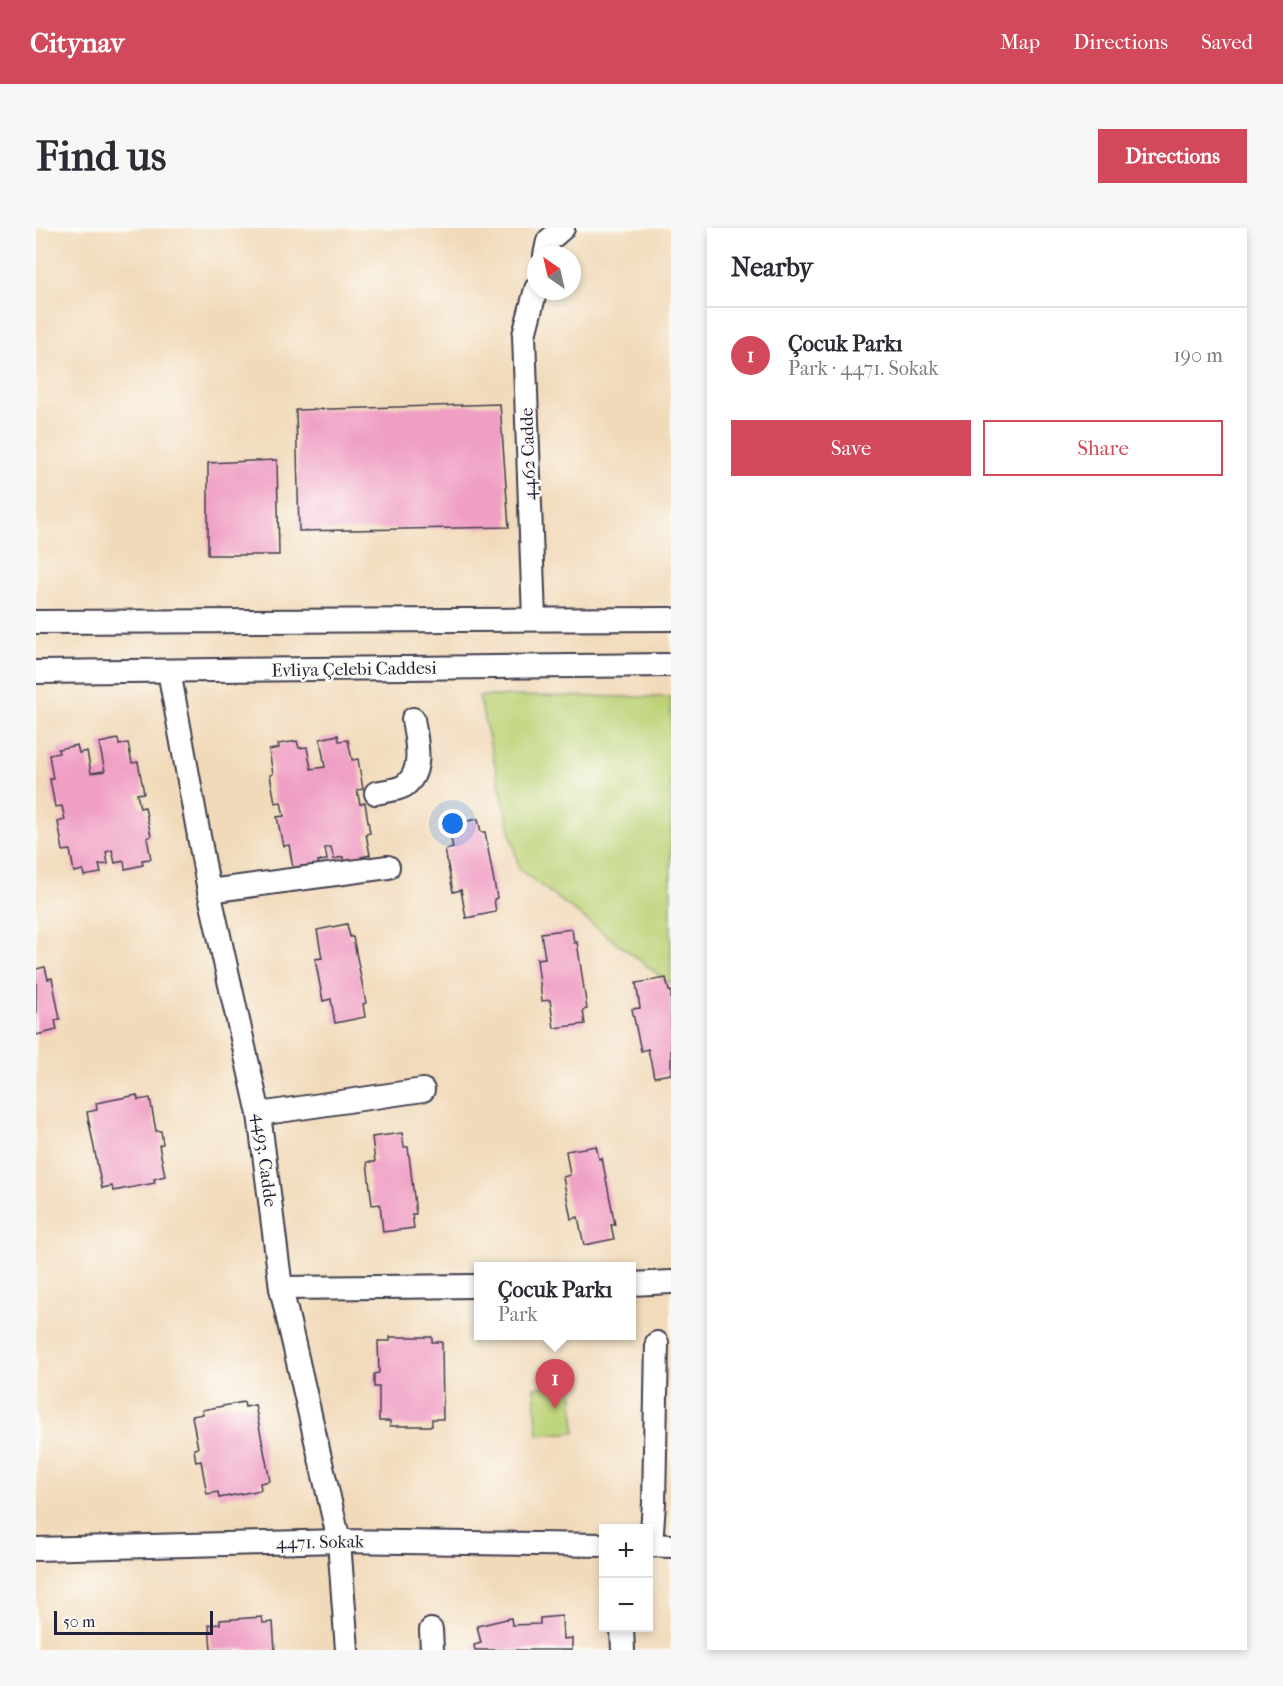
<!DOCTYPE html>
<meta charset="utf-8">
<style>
:root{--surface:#fff;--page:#f7f7f7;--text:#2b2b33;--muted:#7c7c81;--line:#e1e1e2;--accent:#d1495b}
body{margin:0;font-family:"IM FELL French Canon",serif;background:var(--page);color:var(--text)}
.controls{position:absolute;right:18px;bottom:18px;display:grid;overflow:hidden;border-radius:0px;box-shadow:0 3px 9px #0003}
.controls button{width:54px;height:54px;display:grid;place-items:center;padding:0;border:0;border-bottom:2px solid var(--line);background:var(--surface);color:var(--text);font:30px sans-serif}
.compass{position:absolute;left:491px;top:18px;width:54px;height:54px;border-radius:50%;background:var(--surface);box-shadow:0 3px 9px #0003;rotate:326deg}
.scale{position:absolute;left:18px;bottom:15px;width:159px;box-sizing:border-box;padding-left:6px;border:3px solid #22223b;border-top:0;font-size:16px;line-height:21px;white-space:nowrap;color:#22223b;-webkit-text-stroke:4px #fdfcf7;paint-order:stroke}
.you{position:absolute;left:417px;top:596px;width:21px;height:21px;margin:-15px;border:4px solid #fff;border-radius:50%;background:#1a73e8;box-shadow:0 0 0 9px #1a73e833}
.badge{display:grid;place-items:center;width:39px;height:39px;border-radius:50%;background:var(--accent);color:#fff;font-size:20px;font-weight:700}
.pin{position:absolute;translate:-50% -50px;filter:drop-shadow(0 2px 3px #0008)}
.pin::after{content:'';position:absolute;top:32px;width:21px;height:18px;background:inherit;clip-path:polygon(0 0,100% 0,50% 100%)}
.popup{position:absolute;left:438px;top:1034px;width:162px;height:78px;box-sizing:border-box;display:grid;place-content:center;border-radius:0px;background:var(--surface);filter:drop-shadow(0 2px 4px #0005);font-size:20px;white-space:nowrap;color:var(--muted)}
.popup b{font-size:22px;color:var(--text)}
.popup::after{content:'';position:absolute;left:50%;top:100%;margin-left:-12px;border:12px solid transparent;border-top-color:var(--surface)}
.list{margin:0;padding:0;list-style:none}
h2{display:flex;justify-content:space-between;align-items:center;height:78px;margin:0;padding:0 24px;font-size:26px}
h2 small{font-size:20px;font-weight:400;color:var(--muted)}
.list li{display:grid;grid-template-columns:39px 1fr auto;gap:18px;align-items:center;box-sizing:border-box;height:96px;padding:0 24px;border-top:2px solid var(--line)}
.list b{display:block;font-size:22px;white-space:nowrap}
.list p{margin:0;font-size:20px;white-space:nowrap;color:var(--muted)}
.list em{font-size:20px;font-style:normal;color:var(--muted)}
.actions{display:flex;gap:12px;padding:18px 24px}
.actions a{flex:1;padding:14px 0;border:2px solid var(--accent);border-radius:0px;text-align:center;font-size:21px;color:var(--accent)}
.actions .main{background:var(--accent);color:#fff}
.map{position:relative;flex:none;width:635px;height:1422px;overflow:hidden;border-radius:0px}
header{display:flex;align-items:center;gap:36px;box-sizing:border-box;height:84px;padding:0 30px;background:var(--accent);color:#fff}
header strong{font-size:28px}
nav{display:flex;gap:33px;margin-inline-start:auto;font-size:21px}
.intro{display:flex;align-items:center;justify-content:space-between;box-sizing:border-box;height:144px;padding:0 36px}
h1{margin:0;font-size:42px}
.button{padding:15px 27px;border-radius:0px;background:var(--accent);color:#fff;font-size:21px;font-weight:700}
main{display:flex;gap:36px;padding:0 36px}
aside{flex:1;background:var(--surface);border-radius:0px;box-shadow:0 3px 9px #0003}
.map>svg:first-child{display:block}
</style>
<header>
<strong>Citynav</strong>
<nav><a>Map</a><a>Directions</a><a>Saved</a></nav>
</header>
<div class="intro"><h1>Find us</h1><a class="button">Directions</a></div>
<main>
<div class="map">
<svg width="635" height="1422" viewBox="0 0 635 1422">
<rect width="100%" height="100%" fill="#fdfcf7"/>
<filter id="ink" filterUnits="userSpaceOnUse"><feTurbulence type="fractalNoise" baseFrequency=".0167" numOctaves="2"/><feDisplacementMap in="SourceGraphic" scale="12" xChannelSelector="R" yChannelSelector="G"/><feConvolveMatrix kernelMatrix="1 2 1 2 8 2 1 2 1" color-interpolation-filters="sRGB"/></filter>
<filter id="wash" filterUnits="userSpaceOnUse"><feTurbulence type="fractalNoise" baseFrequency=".008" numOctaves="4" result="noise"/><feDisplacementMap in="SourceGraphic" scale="24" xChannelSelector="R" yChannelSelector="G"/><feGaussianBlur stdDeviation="1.35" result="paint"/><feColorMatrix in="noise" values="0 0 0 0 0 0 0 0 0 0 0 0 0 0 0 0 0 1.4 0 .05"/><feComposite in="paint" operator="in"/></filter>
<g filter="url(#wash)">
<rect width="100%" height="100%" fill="#f1daba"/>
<g fill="#bbd276" stroke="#6e7a58" stroke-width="1.5">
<polygon points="443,468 635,469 635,756 483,641"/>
<polygon points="536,1156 539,1204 502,1207 498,1159"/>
</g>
<g id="blocks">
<g fill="#f09fc4">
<polygon points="464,176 473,299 263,303 260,182"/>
<polygon points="241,232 243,327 172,327 172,235"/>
<polygon points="302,507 303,513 312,512 316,532 322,531 327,561 321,562 324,576 329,575 334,605 330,606 334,627 325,629 326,634 308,637 307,629 298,631 295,619 289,620 291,632 282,633 284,641 267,644 266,638 257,640 253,617 247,618 241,589 248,588 245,574 239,575 234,547 237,546 233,522 243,520 242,516 261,513 263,520 271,519 275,541 289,539 284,511"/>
<polygon points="82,511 83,517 92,515 96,535 102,534 108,565 101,566 104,580 109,579 115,608 111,610 115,631 106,632 107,637 89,641 88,633 79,635 76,622 70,624 72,636 63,637 65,645 48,648 47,642 38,644 34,622 27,623 22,594 29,592 26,578 19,579 14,551 17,551 13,527 23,525 22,521 41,517 43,525 51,523 55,545 69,543 63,515"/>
<polygon points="442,591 445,604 449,604 461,670 458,671 460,684 430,690 425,662 417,664 409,622 417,620 412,597"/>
<polygon points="311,696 314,709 317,709 330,775 327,776 329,789 299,795 295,771 287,773 279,731 286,730 281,702"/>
<polygon points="536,701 538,715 541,714 551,781 547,782 549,796 518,800 514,772 506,773 501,731 509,730 505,705"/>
<polygon points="9,739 12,751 16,750 24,791 19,792 21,802 0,807 0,741"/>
<polygon points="630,750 633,763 635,763 635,846 618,849 612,821 605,823 596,781 604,780 600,755"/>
<polygon points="101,867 102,872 114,870 120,903 125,903 127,916 123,917 129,948 118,951 119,955 77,963 76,958 66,960 51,884 61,882 60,875"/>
<polygon points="366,905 368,919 372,919 380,986 376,986 378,1000 347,1004 344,976 336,977 331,934 339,934 336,909"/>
<polygon points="560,918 563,931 566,930 579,997 575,997 578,1011 548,1017 542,989 535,991 527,949 534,947 530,923"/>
<polygon points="354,1109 396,1109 396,1114 406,1114 407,1191 396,1191 396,1198 354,1198 354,1193 343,1193 343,1159 338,1159 338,1146 343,1145 342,1113 354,1113"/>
<polygon points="208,1174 209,1179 219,1177 234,1253 224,1255 225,1262 183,1270 182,1264 171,1266 165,1233 160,1234 158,1221 162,1220 156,1188 167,1186 166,1182"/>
<polygon points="526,1388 527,1411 536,1410 536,1422 439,1422 438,1417 445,1415 441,1398 475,1390 476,1397 504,1396 504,1390"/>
<polygon points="226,1389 227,1395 237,1394 239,1422 175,1422 173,1397 184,1396 184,1392"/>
</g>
</g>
</g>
<g filter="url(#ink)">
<use href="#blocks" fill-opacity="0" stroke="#413e4e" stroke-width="1.5"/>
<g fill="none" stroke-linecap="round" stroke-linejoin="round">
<defs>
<g id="minor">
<polyline points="509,27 512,13 527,0"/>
<polyline points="498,391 488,107 500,61"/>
<polyline points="0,394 635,391"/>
<polyline points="133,443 173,663 223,886 245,1060 303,1313 311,1422"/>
<polyline points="0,444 635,437"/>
<path d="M340 565C348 563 361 562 368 558 389 543 380 512 377 491"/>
<polyline points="173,663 352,639"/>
<polyline points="223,886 387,862"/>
<polyline points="596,1056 635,1054"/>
<polyline points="245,1060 442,1058"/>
<polyline points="612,1317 635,1318"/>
<polyline points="615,1317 618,1275 621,1115"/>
<polyline points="0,1321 303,1313 568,1317"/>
<polyline points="586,1400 587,1422"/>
<polyline points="395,1402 396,1422"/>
</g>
</defs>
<use href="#minor" stroke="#413e4e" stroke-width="26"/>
<use href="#minor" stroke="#fff" stroke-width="22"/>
</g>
</g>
<g text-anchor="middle" stroke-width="5" stroke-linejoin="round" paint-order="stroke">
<g font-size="18" fill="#22223b" stroke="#fdfcf7">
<text transform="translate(492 226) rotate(-92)" y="6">4462 Cadde</text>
<text transform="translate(318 441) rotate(-1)" y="6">Evliya Çelebi Caddesi</text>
<text transform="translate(229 932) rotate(83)" y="6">4493. Cadde</text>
<text transform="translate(284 1314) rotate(-1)" y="6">4471. Sokak</text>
</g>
</g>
</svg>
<div class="controls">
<button>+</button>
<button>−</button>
</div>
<svg class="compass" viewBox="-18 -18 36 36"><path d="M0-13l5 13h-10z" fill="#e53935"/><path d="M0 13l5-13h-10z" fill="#7c7c81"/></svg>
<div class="scale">50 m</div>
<div class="you"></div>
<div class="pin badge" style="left:519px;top:1181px">1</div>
<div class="popup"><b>Çocuk Parkı</b>Park</div>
</div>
<aside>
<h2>Nearby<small></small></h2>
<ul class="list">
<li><span class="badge">1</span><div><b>Çocuk Parkı</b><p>Park · 4471. Sokak</p></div><em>190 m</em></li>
</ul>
<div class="actions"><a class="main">Save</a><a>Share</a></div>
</aside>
</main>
